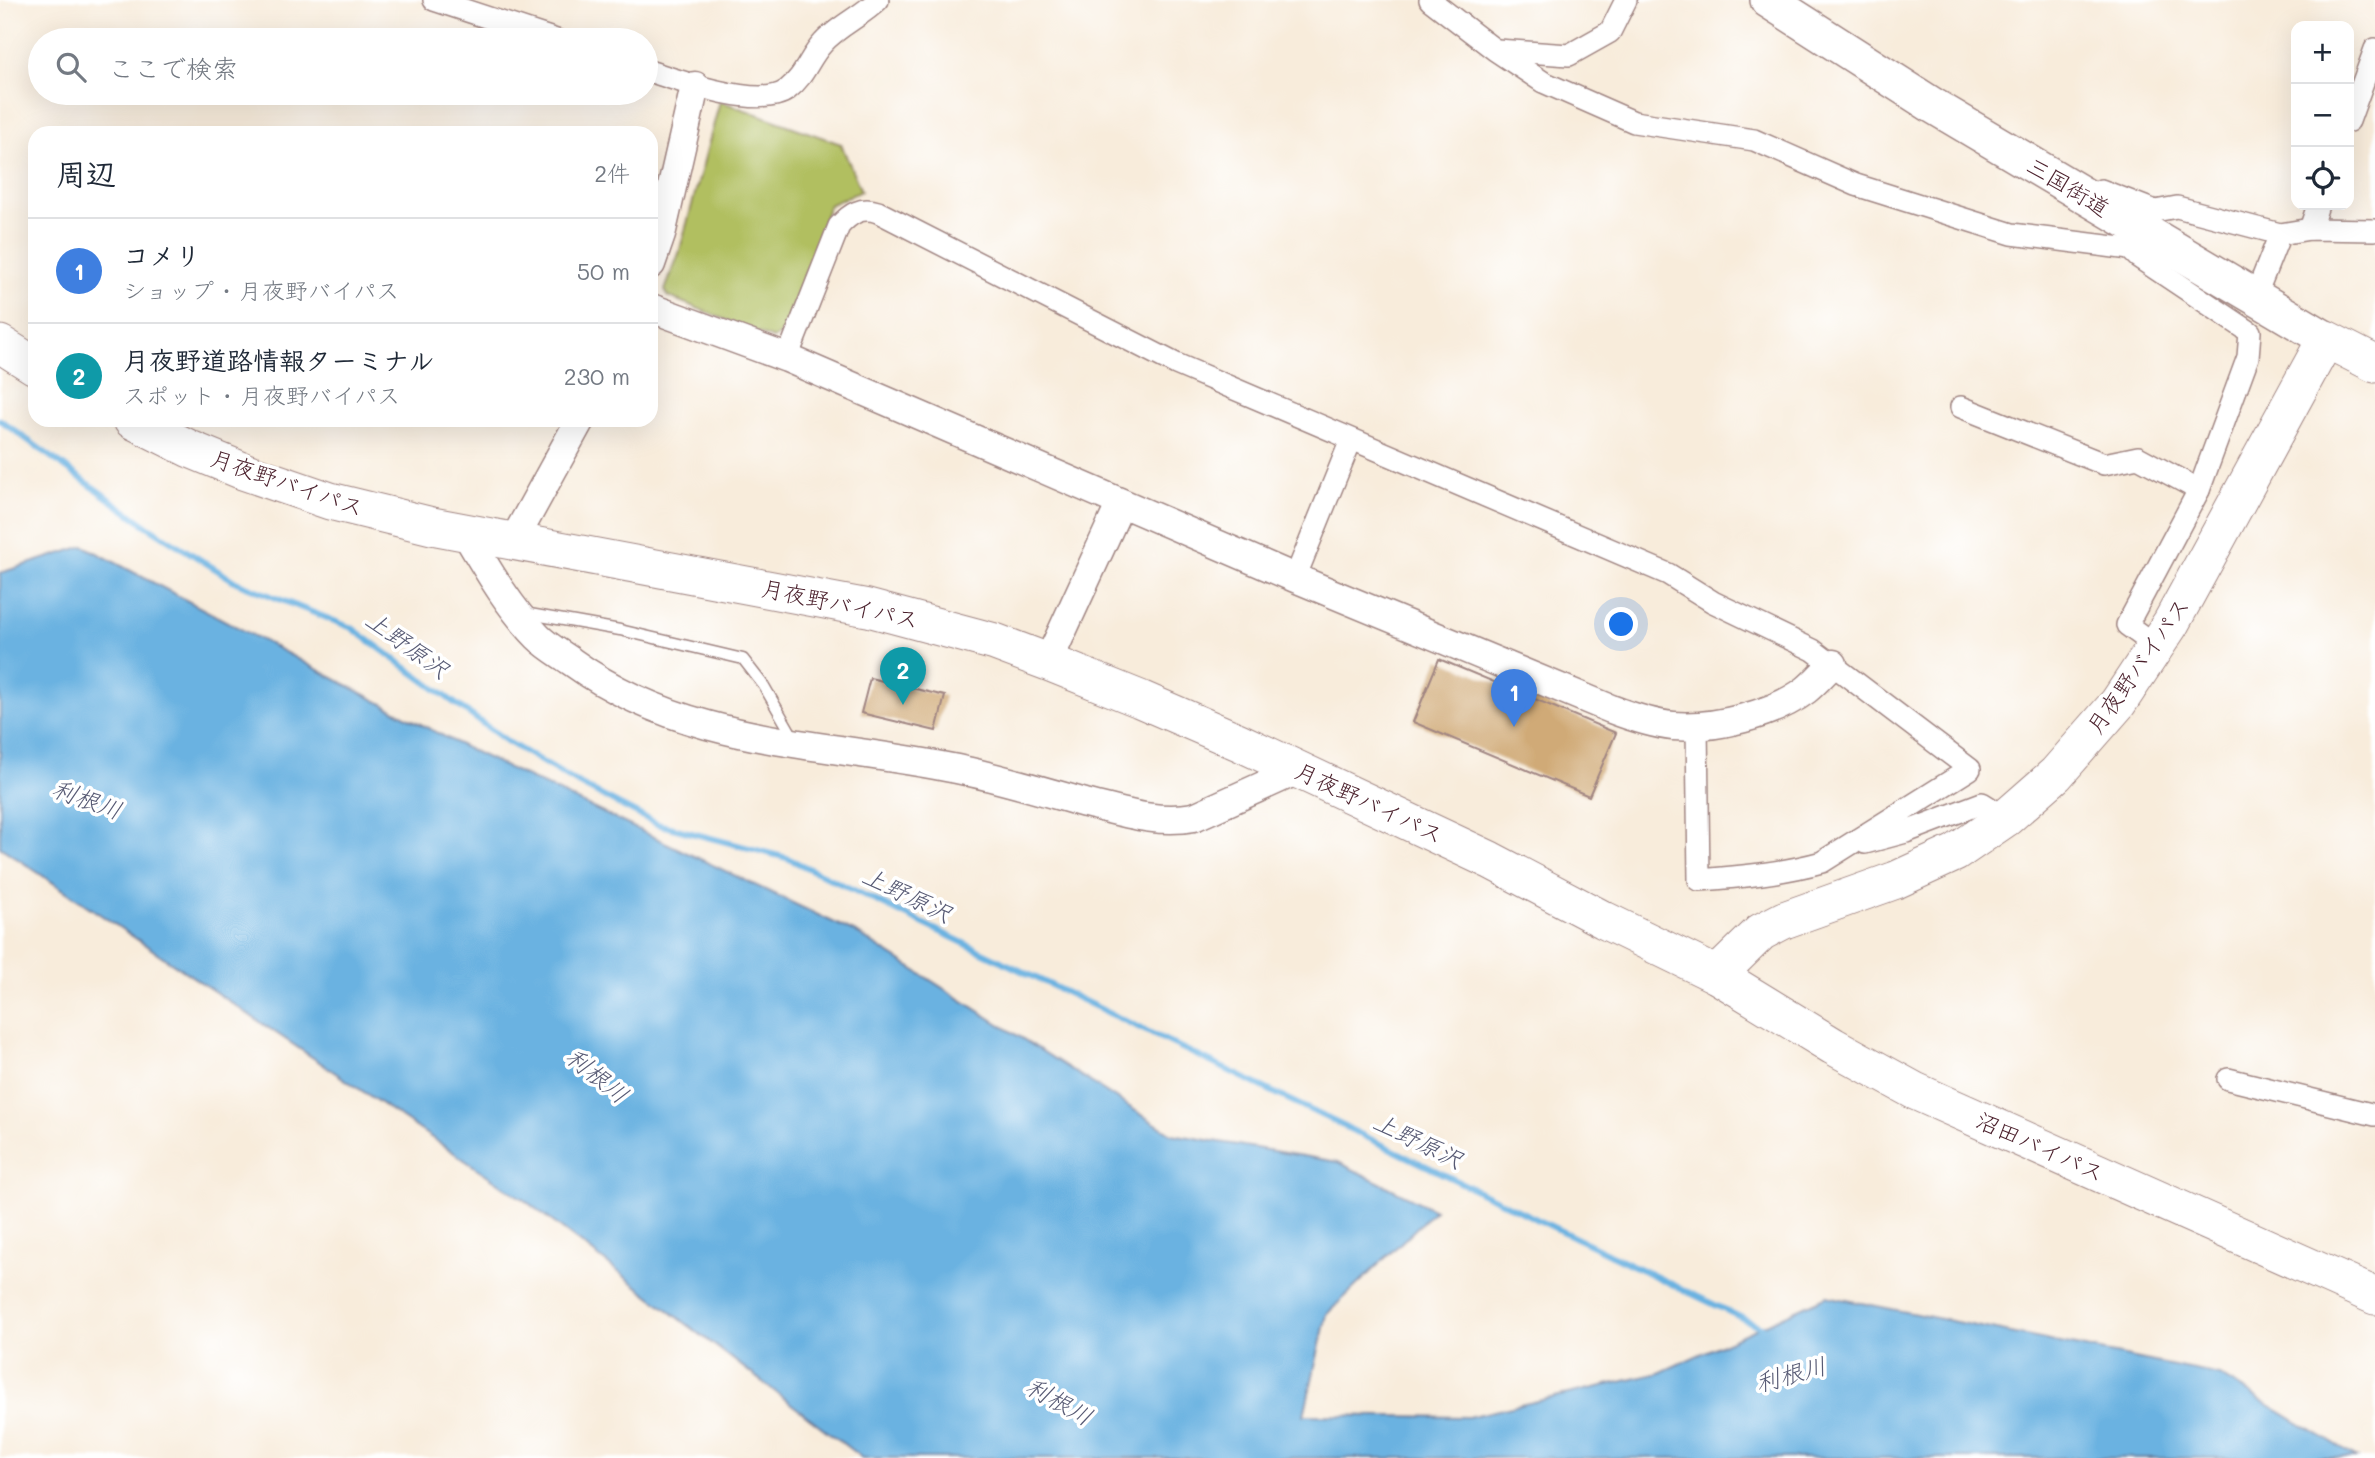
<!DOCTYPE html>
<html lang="ja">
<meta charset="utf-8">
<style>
:root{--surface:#fff;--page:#f2f2f3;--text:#1f2937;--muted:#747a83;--line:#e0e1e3;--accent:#0b8043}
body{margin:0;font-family:Mali,"Klee One",sans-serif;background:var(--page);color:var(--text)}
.controls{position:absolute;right:21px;top:21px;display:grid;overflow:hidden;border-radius:14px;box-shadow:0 7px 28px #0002}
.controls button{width:63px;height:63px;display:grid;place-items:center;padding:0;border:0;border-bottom:2px solid var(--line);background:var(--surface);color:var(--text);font:35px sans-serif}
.you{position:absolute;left:1622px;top:625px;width:24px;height:24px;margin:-18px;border:5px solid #fff;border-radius:50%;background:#1a73e8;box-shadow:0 0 0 10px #1a73e833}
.badge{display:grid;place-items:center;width:46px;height:46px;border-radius:50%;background:var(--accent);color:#fff;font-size:23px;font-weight:700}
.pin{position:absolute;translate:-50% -58px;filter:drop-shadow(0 2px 4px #0008)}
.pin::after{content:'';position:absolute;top:37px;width:24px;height:21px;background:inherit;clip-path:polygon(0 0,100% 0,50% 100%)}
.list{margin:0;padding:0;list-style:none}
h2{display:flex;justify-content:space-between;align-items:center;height:91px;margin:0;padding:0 28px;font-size:30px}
h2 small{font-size:23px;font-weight:400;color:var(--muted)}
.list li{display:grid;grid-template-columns:46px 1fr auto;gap:21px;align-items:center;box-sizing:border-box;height:105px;padding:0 28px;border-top:2px solid var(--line)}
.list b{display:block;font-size:26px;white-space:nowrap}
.list p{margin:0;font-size:23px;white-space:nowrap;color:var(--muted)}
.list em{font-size:23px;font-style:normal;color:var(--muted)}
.icon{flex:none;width:38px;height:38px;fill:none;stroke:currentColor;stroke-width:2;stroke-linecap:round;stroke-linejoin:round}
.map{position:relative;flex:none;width:2375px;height:1458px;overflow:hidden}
.search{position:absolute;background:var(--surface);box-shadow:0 7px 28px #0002;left:28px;top:28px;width:630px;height:77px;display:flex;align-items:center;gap:18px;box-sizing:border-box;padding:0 24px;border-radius:38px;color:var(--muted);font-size:26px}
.panel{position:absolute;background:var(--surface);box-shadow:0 7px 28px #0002;left:28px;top:126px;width:630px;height:301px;border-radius:21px}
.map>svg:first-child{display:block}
</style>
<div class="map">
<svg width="2375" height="1458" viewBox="0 0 2375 1458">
<rect width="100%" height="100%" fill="#fff"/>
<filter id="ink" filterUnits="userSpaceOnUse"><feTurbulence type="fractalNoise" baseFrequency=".0143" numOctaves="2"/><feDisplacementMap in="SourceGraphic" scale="14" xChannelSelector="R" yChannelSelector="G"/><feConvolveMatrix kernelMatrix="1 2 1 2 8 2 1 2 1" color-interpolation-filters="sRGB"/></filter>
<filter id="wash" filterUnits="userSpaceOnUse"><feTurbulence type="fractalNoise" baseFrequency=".00686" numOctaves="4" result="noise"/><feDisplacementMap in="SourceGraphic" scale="28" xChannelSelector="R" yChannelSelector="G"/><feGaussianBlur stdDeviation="1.57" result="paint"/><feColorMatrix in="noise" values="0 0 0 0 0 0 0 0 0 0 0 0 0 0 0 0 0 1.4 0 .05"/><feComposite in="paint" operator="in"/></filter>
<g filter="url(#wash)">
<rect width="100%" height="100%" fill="#f8ecdb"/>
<polygon fill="#b1bf61" stroke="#7e6f46" stroke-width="2" points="720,101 841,144 861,191 829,205 785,331 773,339 667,296 665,290 679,253"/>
<polygon fill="#6ab2e1" stroke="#5a6886" stroke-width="2" points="84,546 464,747 858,934 1172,1134 1338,1162 1435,1210 1327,1314 1304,1415 1468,1417 1659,1373 1827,1296 2219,1375 2357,1458 862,1458 527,1202 0,847 0,573"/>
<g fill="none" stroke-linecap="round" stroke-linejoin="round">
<polyline stroke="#6ab2e1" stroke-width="6" points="0,420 144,524 236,582 352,628 508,742 581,785 657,824 787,858 1767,1330"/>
</g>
<g id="blocks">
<g fill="#d0aa77">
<polygon points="1439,659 1616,733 1589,796 1413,722"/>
<polygon points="870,678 945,696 936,731 861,713"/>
</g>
</g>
</g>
<g filter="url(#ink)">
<use href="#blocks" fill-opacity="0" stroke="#a18683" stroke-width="2"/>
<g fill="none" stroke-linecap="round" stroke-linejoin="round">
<defs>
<polyline id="service" points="524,613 620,630 743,659 764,686 795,740"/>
<g id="minor">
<polyline points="434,0 556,40"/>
<polyline points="1430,0 1495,50 1543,82 1634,122 1754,140 1856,185 2012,234 2130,249 2142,231"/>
<polyline points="1497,50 1569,55 1610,32 1626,0"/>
<path d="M646 70C676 80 761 110 787 90 806 75 808 59 823 43 838 26 862 16 878 0"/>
<polyline points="2349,121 2375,49"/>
<polyline points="2101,190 2155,211 2177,207 2280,234 2310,229 2375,230"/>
<polyline points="2310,229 2318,205"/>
<polyline points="2130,249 2138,257 2250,332 2248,357 2199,490"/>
<polyline points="2255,297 2280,234"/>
<path d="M787 358 839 226C850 214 861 206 878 212L1176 364 1668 574 1713 602 1813 650 1970 769 1822 862C1782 873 1741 877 1699 880L1697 726"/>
<polyline points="1961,407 2104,464 2138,457 2199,490 2127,625 2156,646"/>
<polyline points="1295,578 1351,440"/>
<polyline points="1865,843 1906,832 1982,803 2006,818"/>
<polyline points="2228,1079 2375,1115"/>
</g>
<g id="tertiary">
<polyline points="651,264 661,235 695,86"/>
<path d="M651 308 787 358 1295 578 1611 709C1632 717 1652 724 1673 726 1714 729 1773 715 1806 690 1816 682 1824 672 1833 664"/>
<path d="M465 532C487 569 508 606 538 637 548 647 561 654 572 662 690 747 822 741 957 769 1000 778 1043 791 1085 803 1122 812 1157 824 1194 817L1298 770"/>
<polyline points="513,542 580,420"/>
<polyline points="1048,662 1121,503"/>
</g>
<polyline id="primary" points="1768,0 1932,105 2326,339"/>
<g id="trunk">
<polyline points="0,344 35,366"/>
<polyline points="132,420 190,449 243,471 330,501 432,526 868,608 995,642 1048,662 1140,699 1239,742 1490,860 1604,920 1717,975 1833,1046 1915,1091 2375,1296"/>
<polyline points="1717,975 1761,932 1784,920 1896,880 1955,853 2006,818 2056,774 2118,703 2171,623 2326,339 2375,364"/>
</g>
</defs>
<use href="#service" stroke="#a18683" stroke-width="13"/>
<use href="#minor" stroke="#a18683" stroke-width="24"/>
<use href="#tertiary" stroke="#a18683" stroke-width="31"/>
<use href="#primary" stroke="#a18683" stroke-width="38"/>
<use href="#trunk" stroke="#a18683" stroke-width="39"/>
<use href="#service" stroke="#fff" stroke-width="10"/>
<use href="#minor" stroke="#fff" stroke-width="21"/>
<use href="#tertiary" stroke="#fff" stroke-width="28"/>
<use href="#primary" stroke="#fff" stroke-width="35"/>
<use href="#trunk" stroke="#fff" stroke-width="37"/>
</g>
</g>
<g text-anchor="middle" stroke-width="7" stroke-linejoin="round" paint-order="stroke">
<g font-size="23" fill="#4a1f2b" stroke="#fff">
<text transform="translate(2068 187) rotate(31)" y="8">三国街道</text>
<text transform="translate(287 483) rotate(19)" y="8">月夜野バイパス</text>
<text transform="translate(840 604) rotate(12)" y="8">月夜野バイパス</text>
<text transform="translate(2138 666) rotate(-55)" y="8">月夜野バイパス</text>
<text transform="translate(1369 803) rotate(25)" y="8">月夜野バイパス</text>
<text transform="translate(2040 1147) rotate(24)" y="8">沼田バイパス</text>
</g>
<g font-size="24" font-style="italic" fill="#575a74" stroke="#fff">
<text transform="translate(407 645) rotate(36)" y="8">上野原沢</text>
<text transform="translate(87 800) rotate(20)" y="8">利根川</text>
<text transform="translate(907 895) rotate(26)" y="8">上野原沢</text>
<text transform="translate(597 1076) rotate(39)" y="8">利根川</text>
<text transform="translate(1418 1141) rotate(26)" y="8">上野原沢</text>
<text transform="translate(1791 1375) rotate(-15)" y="8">利根川</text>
<text transform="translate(1059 1402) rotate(29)" y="8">利根川</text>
</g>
</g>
</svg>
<div class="controls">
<button>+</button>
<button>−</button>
<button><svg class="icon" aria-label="locate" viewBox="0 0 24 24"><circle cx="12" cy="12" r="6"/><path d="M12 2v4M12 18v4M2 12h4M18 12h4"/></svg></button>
</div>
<div class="you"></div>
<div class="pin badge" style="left:1514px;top:727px;background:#3f7fe0">1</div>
<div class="pin badge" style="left:903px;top:705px;background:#0f9aa8">2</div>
<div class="search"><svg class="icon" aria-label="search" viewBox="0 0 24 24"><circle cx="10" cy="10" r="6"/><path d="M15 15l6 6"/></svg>ここで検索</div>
<section class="panel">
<h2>周辺<small>2件</small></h2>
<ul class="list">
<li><span class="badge" style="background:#3f7fe0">1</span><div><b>コメリ</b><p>ショップ · 月夜野バイパス</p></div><em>50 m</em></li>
<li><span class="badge" style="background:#0f9aa8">2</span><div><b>月夜野道路情報ターミナル</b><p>スポット · 月夜野バイパス</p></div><em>230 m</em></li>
</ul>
</section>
</div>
